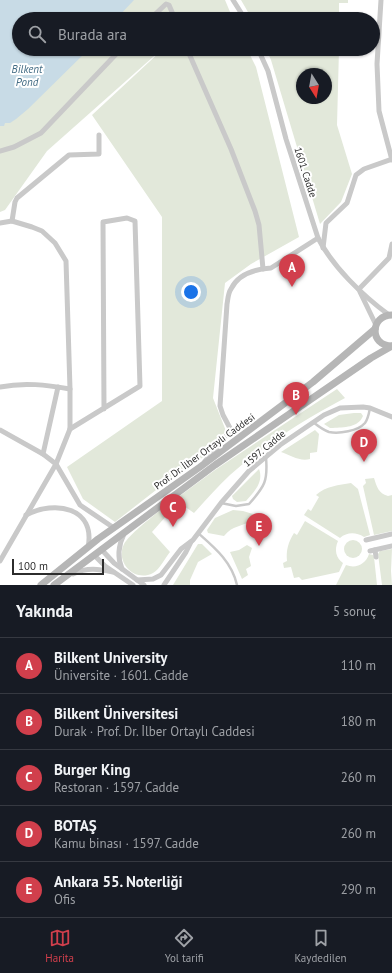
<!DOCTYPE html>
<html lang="tr">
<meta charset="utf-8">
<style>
:root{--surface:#171b24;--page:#242831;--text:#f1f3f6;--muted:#9ea1a6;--line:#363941;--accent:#d13f4c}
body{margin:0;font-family:"PT Sans",sans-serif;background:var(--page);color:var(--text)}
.compass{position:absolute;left:296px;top:68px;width:36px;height:36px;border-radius:50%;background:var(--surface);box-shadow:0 1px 3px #0004;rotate:169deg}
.scale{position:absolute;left:12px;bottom:10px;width:92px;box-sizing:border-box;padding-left:4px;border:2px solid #2c2c2c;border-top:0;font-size:11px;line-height:14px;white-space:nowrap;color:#2c2c2c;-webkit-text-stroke:3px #fff;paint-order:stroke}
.you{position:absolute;left:191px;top:292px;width:14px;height:14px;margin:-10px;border:3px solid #fff;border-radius:50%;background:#1a73e8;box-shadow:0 0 0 6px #1a73e833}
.badge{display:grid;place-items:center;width:26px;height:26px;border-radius:50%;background:var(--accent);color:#fff;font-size:13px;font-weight:700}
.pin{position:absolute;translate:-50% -33px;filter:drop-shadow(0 1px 2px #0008)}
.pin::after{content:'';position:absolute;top:21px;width:14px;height:12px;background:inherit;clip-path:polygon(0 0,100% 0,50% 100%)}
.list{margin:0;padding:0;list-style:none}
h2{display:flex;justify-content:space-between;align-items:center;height:52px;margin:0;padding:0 16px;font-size:17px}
h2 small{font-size:13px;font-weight:400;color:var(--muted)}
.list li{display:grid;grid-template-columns:26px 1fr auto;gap:12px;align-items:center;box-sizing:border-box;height:56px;padding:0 16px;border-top:1px solid var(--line)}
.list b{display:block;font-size:15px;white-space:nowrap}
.list p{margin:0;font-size:13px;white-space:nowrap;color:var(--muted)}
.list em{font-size:13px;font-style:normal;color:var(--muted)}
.icon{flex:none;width:22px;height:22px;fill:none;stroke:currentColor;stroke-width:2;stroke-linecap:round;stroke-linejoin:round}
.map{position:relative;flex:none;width:392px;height:585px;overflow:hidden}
.search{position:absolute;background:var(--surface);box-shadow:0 1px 3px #0004;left:12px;right:12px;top:12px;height:44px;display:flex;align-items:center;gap:10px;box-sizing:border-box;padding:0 14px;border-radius:22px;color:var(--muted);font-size:15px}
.sheet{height:332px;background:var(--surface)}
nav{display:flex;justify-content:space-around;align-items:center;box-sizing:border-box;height:56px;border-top:1px solid var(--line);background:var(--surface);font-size:11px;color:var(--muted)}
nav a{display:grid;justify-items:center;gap:2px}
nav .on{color:var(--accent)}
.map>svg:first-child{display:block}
</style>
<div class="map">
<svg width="392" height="585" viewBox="0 0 392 585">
<rect width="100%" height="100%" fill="#fff"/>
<g fill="#e2e8da" fill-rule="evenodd">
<polygon points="0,0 225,0 233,19 19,19 19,49 162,49 47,151 5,210 0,212"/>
<polygon points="241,0 348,0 348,3 339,3 339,19 252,19"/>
<polygon points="163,49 247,49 256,67 299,237 251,264 225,283 213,398 226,431 202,458 183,469 115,522 83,499 67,467 162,401 162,217 92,115"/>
<path d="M266 49H339L337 125 352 174 341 202 320 224 271 60ZM302 74H326V98H302Z"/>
<path d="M337 389 345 398C304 420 265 444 230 475 217 487 206 500 194 513L181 504 177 498 215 470Z"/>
<path d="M354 413H361L363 416C358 428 344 427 333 428H330L324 424 339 415Z"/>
<path d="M315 430 319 434 317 452 310 453V459C300 462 290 455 281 452Z"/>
<path d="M259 469C264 482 254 492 246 501L237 502 233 499 232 496Z"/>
<path d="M374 478C377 487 378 493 388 496L392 495V531L374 535 363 486 366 483 365 479Z"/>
<path d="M351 483 358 489 370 535 364 537C356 532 347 532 340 538L304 515 308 509 311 511 319 497 316 495C326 486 339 485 351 483Z"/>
<path d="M172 501 176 505 152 532 170 552C165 558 160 569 153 573 134 583 115 562 124 544 130 533 161 510 172 501Z"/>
<path d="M233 510 243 511 253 514 251 521C241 527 233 525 224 536L208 533 207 530 215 518Z"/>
<path d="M305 521 338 541C334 550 336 558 343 563L339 572 302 580 299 577 294 578 291 567 284 568 283 563 287 561C286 550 288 543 294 533L297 535Z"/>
<circle cx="353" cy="549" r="9"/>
<polygon points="198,544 202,544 212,554 198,562 190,580 190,585 173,585"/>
<polygon points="247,545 252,548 249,557 251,566 246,569 248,575 242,579 230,552 239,550"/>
<polygon points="392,549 391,571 392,585 382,585 378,554 380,551"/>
<path d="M369 554 373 555 374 557 377 585H336L346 565C356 569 366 564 369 554Z"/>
</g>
<polygon fill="#c8dbe6" points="0,0 134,0 116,19 19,19 19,49 89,49 28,109 16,119 10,123 5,123 4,126 0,126"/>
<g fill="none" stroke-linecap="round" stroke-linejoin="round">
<g stroke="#c9c9c9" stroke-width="2.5">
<path d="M313 422C318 426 323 430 329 432 339 434 358 431 365 423 368 419 369 413 370 408"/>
<path d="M221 503 236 506 249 504C265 486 268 481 266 457"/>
<path d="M198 533C215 548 232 562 237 585"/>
</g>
<g stroke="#c9c9c9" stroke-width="5">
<polyline points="233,0 245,19"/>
<polyline points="381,0 377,64 379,111 392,160"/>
<polyline points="150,19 166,4 169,5 175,19"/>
<polyline points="187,49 231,149 255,211 259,225 263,269"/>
<path d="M258 49 268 71 286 139 318 238C333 267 362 295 389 315"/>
<polyline points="0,151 14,147 41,133 121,49"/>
<polyline points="12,221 15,202 17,198 69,155 99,154 99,135"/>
<polyline points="0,223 12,221 32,227 42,231 55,243 66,261 70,389 70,429 56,464 0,561"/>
<polyline points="323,248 326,223 347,203 356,175 364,169 392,159"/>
<polyline points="359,289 389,258 392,244"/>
<polyline points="360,292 376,325"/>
<path d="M0 387C24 382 47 385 70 389"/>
<polyline points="70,429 140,386 135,221 127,218 103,222 104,409"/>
<polyline points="0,430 43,454 56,464 80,505 114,528"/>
<polyline points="43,454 58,387"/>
<path d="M205 461 231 430 223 415 220 406 227 304C228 299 228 293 231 289 238 274 256 269 271 268L318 238"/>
<path d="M26 515C55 500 96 507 88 548"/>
<polyline points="366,540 392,534"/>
<polyline points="101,549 114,563 144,585"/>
<polyline points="375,550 376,557"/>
<polyline points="370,551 392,546"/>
<polyline points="94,555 105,566 133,585"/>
<path d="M122 569C117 557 118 546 124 534"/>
<path d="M73 574C87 567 99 569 113 572"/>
<polyline points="137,580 153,579 161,575 181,549 193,540 221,503 249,471 280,445 324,415 340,408 363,407 370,408 392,417"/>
<polyline points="164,585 186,552 191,542"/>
</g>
<g stroke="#b6b6b6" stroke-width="7">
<path d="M392 315C370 315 369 346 392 346"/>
<polyline points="41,585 98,539 200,467 313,382 375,329"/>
<polyline points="54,585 215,465 371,358 392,346"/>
</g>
</g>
<g text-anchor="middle" stroke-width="4" stroke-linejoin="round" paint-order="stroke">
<g font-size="10" fill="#2c2c2c" stroke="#fff">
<text transform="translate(306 172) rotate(72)" y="4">1601. Cadde</text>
<text transform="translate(264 448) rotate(-40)" y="4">1597. Cadde</text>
<text transform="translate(204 451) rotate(-36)" y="4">Prof. Dr. İlber Ortaylı Caddesi</text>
</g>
<g font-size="11" font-style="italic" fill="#436c84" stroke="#fff">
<text x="27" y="73">Bilkent<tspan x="27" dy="13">Pond</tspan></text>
</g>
</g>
</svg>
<svg class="compass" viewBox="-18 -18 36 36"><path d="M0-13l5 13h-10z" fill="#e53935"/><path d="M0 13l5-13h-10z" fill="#9ea1a6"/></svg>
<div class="scale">100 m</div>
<div class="you"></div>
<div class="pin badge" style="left:292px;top:287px">A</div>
<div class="pin badge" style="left:296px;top:415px">B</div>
<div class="pin badge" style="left:173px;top:527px">C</div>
<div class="pin badge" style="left:364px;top:462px">D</div>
<div class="pin badge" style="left:259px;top:546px">E</div>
<div class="search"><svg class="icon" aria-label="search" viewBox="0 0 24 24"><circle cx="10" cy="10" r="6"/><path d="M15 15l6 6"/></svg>Burada ara</div>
</div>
<section class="sheet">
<h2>Yakında<small>5 sonuç</small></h2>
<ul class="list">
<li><span class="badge">A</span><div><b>Bilkent University</b><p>Üniversite · 1601. Cadde</p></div><em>110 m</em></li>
<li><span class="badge">B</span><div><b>Bilkent Üniversitesi</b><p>Durak · Prof. Dr. İlber Ortaylı Caddesi</p></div><em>180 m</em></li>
<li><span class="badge">C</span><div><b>Burger King</b><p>Restoran · 1597. Cadde</p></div><em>260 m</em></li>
<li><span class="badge">D</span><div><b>BOTAŞ</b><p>Kamu binası · 1597. Cadde</p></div><em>260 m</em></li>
<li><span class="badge">E</span><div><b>Ankara 55. Noterliği</b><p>Ofis</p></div><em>290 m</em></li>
</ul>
</section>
<nav>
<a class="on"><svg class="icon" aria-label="map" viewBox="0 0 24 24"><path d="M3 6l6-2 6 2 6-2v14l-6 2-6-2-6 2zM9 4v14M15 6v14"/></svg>Harita</a>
<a><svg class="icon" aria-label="directions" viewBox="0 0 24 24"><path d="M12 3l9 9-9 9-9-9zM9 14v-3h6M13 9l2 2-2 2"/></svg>Yol tarifi</a>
<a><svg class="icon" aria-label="saved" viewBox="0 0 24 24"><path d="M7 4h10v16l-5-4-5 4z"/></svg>Kaydedilen</a>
</nav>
